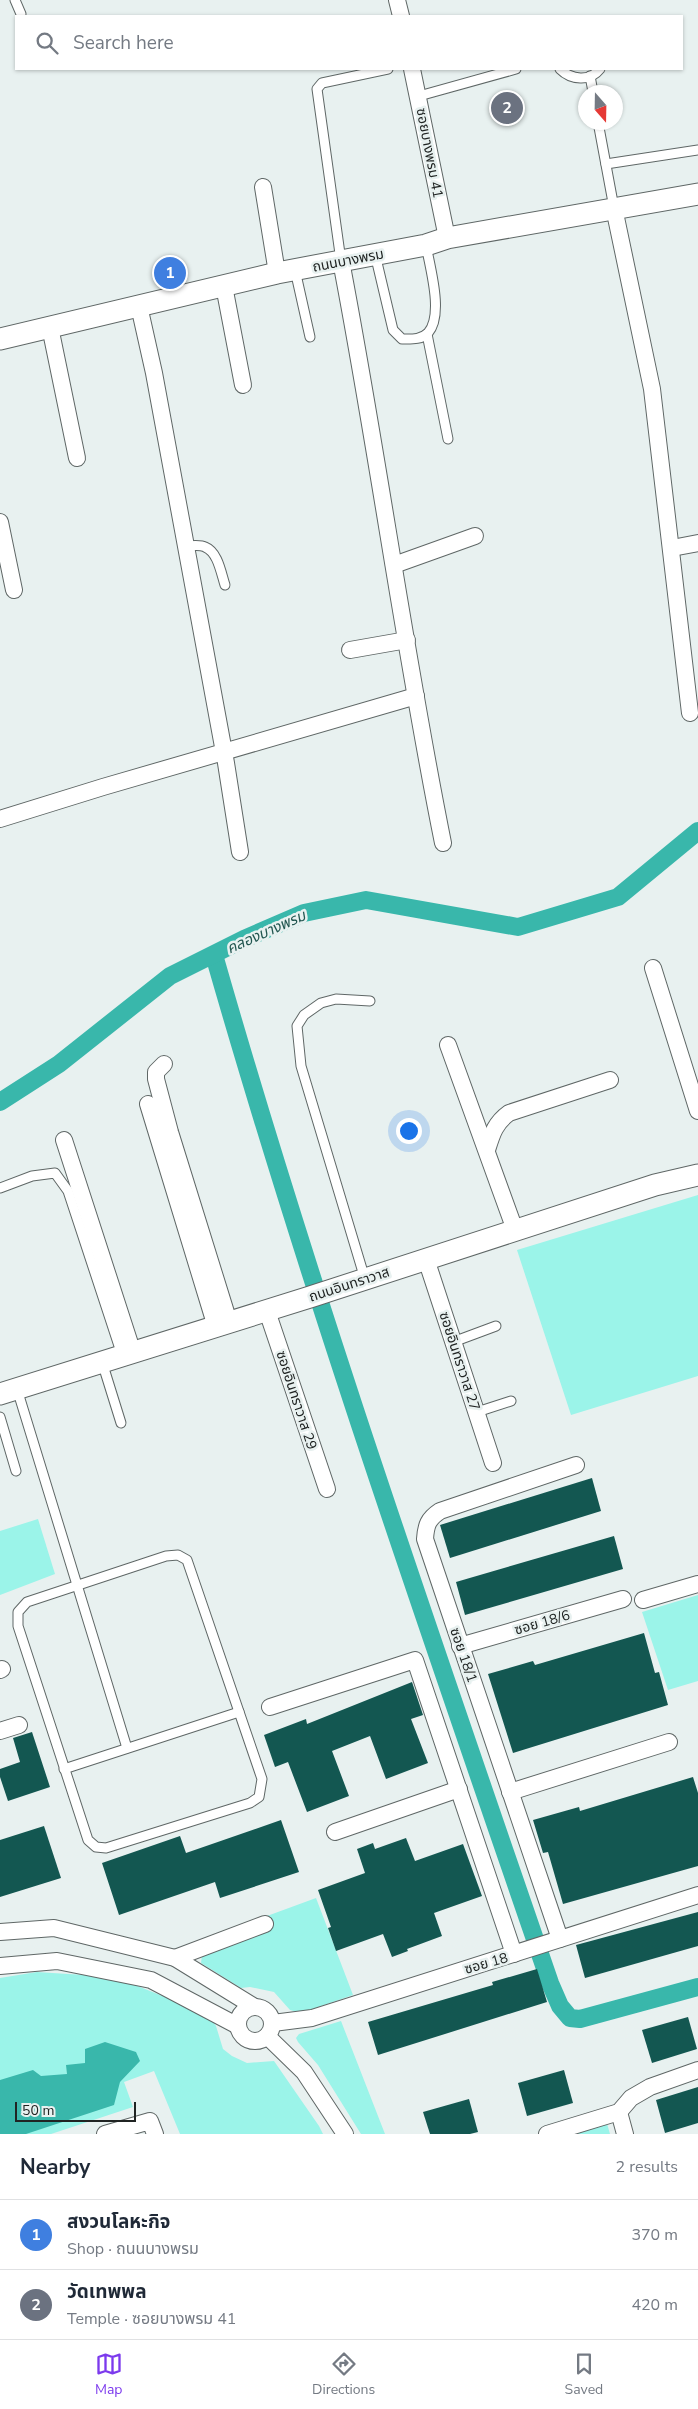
<!DOCTYPE html>
<meta charset="utf-8">
<style>
:root{--surface:#fff;--page:#f2f2f3;--text:#1f2937;--muted:#747a83;--line:#e0e1e3;--accent:#7c3aed}
body{margin:0;font-family:"Nunito Sans","Noto Sans Thai",sans-serif;background:var(--page);color:var(--text)}
.compass{position:absolute;left:578px;top:85px;width:45px;height:45px;border-radius:50%;background:var(--surface);box-shadow:0 1px 4px #0004;rotate:160deg}
.scale{position:absolute;left:15px;bottom:12px;width:121px;box-sizing:border-box;padding-left:5px;border:2px solid #202423;border-top:0;font-size:14px;line-height:18px;white-space:nowrap;color:#202423;-webkit-text-stroke:4px #e8f1f0;paint-order:stroke}
.you{position:absolute;left:408px;top:1130px;width:18px;height:18px;margin:-12px;border:4px solid #fff;border-radius:50%;background:#1a73e8;box-shadow:0 0 0 8px #1a73e833}
.badge{display:grid;place-items:center;width:32px;height:32px;border-radius:50%;background:var(--accent);color:#fff;font-size:16px;font-weight:700}
.pin{position:absolute;translate:-50% -50%;border:2px solid #fff;box-shadow:0 1px 5px #0006}
.list{margin:0;padding:0;list-style:none}
h2{display:flex;justify-content:space-between;align-items:center;height:65px;margin:0;padding:0 20px;font-size:21px}
h2 small{font-size:16px;font-weight:400;color:var(--muted)}
.list li{display:grid;grid-template-columns:32px 1fr auto;gap:15px;align-items:center;box-sizing:border-box;height:70px;padding:0 20px;border-top:1px solid var(--line)}
.list b{display:block;font-size:19px;white-space:nowrap}
.list p{margin:0;font-size:16px;white-space:nowrap;color:var(--muted)}
.list em{font-size:16px;font-style:normal;color:var(--muted)}
.icon{flex:none;width:28px;height:28px;fill:none;stroke:currentColor;stroke-width:2;stroke-linecap:round;stroke-linejoin:round}
.map{position:relative;flex:none;width:698px;height:2134px;overflow:hidden}
.search{position:absolute;background:var(--surface);box-shadow:0 1px 4px #0004;left:15px;right:15px;top:15px;height:55px;display:flex;align-items:center;gap:12px;box-sizing:border-box;padding:0 18px;border-radius:0px;color:var(--muted);font-size:19px}
.sheet{height:205px;background:var(--surface)}
nav{display:flex;justify-content:space-around;align-items:center;box-sizing:border-box;height:70px;border-top:1px solid var(--line);background:var(--surface);font-size:14px;color:var(--muted)}
nav a{display:grid;justify-items:center;gap:2px}
nav .on{color:var(--accent)}
.map>svg:first-child{display:block}
</style>
<div class="map">
<svg width="698" height="2134" viewBox="0 0 698 2134">
<rect width="100%" height="100%" fill="#e8f1f0"/>
<g fill="#9bf4e9">
<polygon points="698,1195 698,1376 571,1415 517,1250"/>
<polygon points="38,1519 55,1574 0,1595 0,1531"/>
<polygon points="698,1595 698,1681 668,1690 642,1612"/>
<polygon points="316,1898 353,1995 301,2013 290,2010 274,1992 250,1987 241,1988 201,1963 202,1955 270,1930 267,1916"/>
<polygon points="37,1972 115,1977 180,2003 211,2019 216,2026 223,2049 232,2056 247,2063 274,2061 319,2126 323,2134 180,2134 154,2071 124,2082 133,2107 51,2134 0,2134 0,1978"/>
<polygon points="341,2021 385,2134 361,2134 318,2065 298,2042 296,2038 299,2034"/>
<polygon points="606,2120 610,2134 565,2134"/>
</g>
<polygon fill="#39b7ab" points="105,2042 136,2052 140,2061 120,2082 114,2105 26,2134 0,2134 0,2080 33,2070 41,2076 67,2074 66,2065 85,2063 85,2049"/>
<g fill="none" stroke-linecap="round" stroke-linejoin="round">
<g stroke="#39b7ab" stroke-width="18">
<path d="M214 955C313 1301 433 1642 550 1983L560 2006 570 2018 580 2019 698 1987"/>
<polyline points="0,1102 59,1064 170,976 244,939 304,913 366,900 518,927 618,897 698,831"/>
</g>
</g>
<g fill="#135751">
<polygon points="592,1478 601,1511 450,1558 440,1525"/>
<polygon points="614,1536 623,1569 465,1615 456,1582"/>
<polygon points="644,1633 655,1673 659,1672 668,1705 513,1753 488,1674 533,1661 535,1665"/>
<polygon points="412,1682 423,1715 411,1719 428,1763 386,1779 370,1736 332,1751 349,1796 307,1812 288,1762 275,1767 264,1735 306,1719 307,1724"/>
<polygon points="32,1732 50,1787 8,1801 0,1777 0,1769 20,1762 13,1738"/>
<polygon points="693,1777 698,1793 698,1866 563,1904 548,1852 543,1853 533,1820 579,1807 580,1811"/>
<polygon points="281,1820 299,1872 220,1898 215,1882 119,1915 102,1863 180,1836 186,1853"/>
<polygon points="44,1826 61,1878 0,1897 0,1840"/>
<polygon points="406,1838 415,1861 463,1844 482,1896 434,1913 442,1936 407,1949 408,1951 392,1957 383,1934 336,1951 328,1928 331,1927 318,1890 365,1873 357,1849 373,1843 375,1849"/>
<polygon points="698,1912 698,1946 585,1978 576,1945"/>
<polygon points="537,1969 547,2002 378,2055 368,2022 493,1985 492,1982"/>
<polygon points="688,2017 697,2049 652,2063 642,2030"/>
<polygon points="564,2070 573,2103 527,2116 518,2083"/>
<polygon points="698,2087 698,2123 665,2133 656,2100"/>
<polygon points="469,2099 478,2132 470,2134 430,2134 423,2112"/>
</g>
<g fill="none" stroke-linecap="round" stroke-linejoin="round">
<defs>
<g id="service">
<polyline points="15,0 21,14"/>
<path d="M560 69C571 80 590 82 600 69"/>
<polyline points="590,76 593,92"/>
<polyline points="419,96 516,69"/>
<polyline points="598,122 614,208"/>
<polyline points="606,164 698,150"/>
<path d="M375 254 393 330 402 339C411 339 421 340 428 333 444 315 430 268 426 245"/>
<polyline points="341,261 317,89 322,83 388,69"/>
<polyline points="295,270 310,337"/>
<polyline points="427,334 448,439"/>
<path d="M185 546C190 546 200 544 205 547 218 552 221 573 225 585"/>
<polyline points="0,1188 32,1176 55,1173 68,1191 122,1355"/>
<polyline points="365,1279 301,1066 297,1026 304,1015 321,1003 336,999 370,1001"/>
<polyline points="453,1342 496,1326"/>
<polyline points="102,1362 121,1423"/>
<polyline points="17,1389 127,1748"/>
<polyline points="477,1412 511,1401"/>
<polyline points="0,1417 16,1471"/>
<polygon points="178,1555 187,1560 262,1779 259,1797 250,1803 106,1848 96,1847 88,1840 18,1626 18,1612 27,1602 166,1556"/>
<polyline points="64,1769 239,1712"/>
</g>
<g id="minor">
<polyline points="397,0 401,16"/>
<polyline points="412,69 447,238"/>
<polyline points="263,187 277,273"/>
<polyline points="614,208 652,389 690,713"/>
<path d="M341 261C378 454 404 650 443 843"/>
<polyline points="224,286 243,385"/>
<polyline points="139,306 154,373 226,763 240,852"/>
<polyline points="50,327 77,458"/>
<polyline points="0,522 14,590"/>
<polyline points="672,548 698,543"/>
<polyline points="394,565 475,536"/>
<polyline points="350,650 407,640"/>
<polyline points="0,819 103,787 416,696"/>
<polyline points="653,968 698,1111"/>
<polyline points="448,1045 515,1230"/>
<polyline points="164,1064 156,1072 156,1079 170,1132 229,1322"/>
<polyline points="148,1104 216,1327"/>
<polyline points="64,1140 133,1353"/>
<path d="M487 1150C492 1134 495 1123 509 1113L610 1080"/>
<polyline points="426,1259 493,1463"/>
<polyline points="267,1311 327,1489"/>
<polyline points="643,1600 698,1584"/>
<polyline points="460,1646 623,1599"/>
<polyline points="0,1670 2,1669"/>
<polyline points="270,1707 415,1660 514,1954"/>
<polyline points="0,1731 19,1725"/>
<polyline points="510,1792 669,1742"/>
<polyline points="335,1832 459,1789"/>
<polyline points="0,1932 54,1928 175,1958 253,2006"/>
<path d="M560 1939 425 1539C426 1525 428 1519 440 1511L576 1465"/>
<polyline points="175,1958 265,1924"/>
<polyline points="0,1966 57,1961 151,1980 238,2026"/>
<circle cx="255" cy="2024" r="17"/>
<polyline points="273,2023 312,2018 698,1895"/>
<polyline points="267,2036 304,2072 345,2134"/>
<polyline points="619,2112 625,2134"/>
<polyline points="105,2134 150,2121 155,2134"/>
<polyline points="547,2134 619,2112 631,2098 650,2087 698,2070"/>
</g>
<g id="tertiary">
<polyline points="0,339 277,273 426,245 447,238 698,194"/>
<polyline points="0,1394 310,1297 655,1185 698,1175"/>
</g>
</defs>
<use href="#service" stroke="#5f6766" stroke-width="11"/>
<use href="#minor" stroke="#5f6766" stroke-width="18"/>
<use href="#tertiary" stroke="#5f6766" stroke-width="23"/>
<use href="#service" stroke="#fff" stroke-width="9"/>
<use href="#minor" stroke="#fff" stroke-width="16"/>
<use href="#tertiary" stroke="#fff" stroke-width="21"/>
</g>
<g text-anchor="middle" stroke-width="5" stroke-linejoin="round" paint-order="stroke">
<g font-size="14" fill="#202423" stroke="#e8f1f0">
<text transform="translate(430 153) rotate(79)" y="5">ซอยบางพรม 41</text>
<text transform="translate(348 260) rotate(-11)" y="5">ถนนบางพรม</text>
<text transform="translate(349 1284) rotate(-18)" y="5">ถนนอินทราวาส</text>
<text transform="translate(460 1361) rotate(72)" y="5">ซอยอินทราวาส 27</text>
<text transform="translate(297 1400) rotate(72)" y="5">ซอยอินทราวาส 29</text>
<text transform="translate(542 1622) rotate(-16)" y="5">ซอย 18/6</text>
<text transform="translate(464 1655) rotate(71)" y="5">ซอย 18/1</text>
<text transform="translate(486 1963) rotate(-16)" y="5">ซอย 18</text>
</g>
<g font-size="15" font-style="italic" fill="#225650" stroke="#e8f1f0">
<text transform="translate(266 932) rotate(-24)" y="5">คลองบางพรม</text>
</g>
</g>
</svg>
<svg class="compass" viewBox="-18 -18 36 36"><path d="M0-13l5 13h-10z" fill="#e53935"/><path d="M0 13l5-13h-10z" fill="#747a83"/></svg>
<div class="scale">50 m</div>
<div class="you"></div>
<div class="pin badge" style="left:170px;top:273px;background:#3f7fe0">1</div>
<div class="pin badge" style="left:507px;top:108px;background:#6b7280">2</div>
<div class="search"><svg class="icon" aria-label="search" viewBox="0 0 24 24"><circle cx="10" cy="10" r="6"/><path d="M15 15l6 6"/></svg>Search here</div>
</div>
<section class="sheet">
<h2>Nearby<small>2 results</small></h2>
<ul class="list">
<li><span class="badge" style="background:#3f7fe0">1</span><div><b>สงวนโลหะกิจ</b><p>Shop · ถนนบางพรม</p></div><em>370 m</em></li>
<li><span class="badge" style="background:#6b7280">2</span><div><b>วัดเทพพล</b><p>Temple · ซอยบางพรม 41</p></div><em>420 m</em></li>
</ul>
</section>
<nav>
<a class="on"><svg class="icon" aria-label="map" viewBox="0 0 24 24"><path d="M3 6l6-2 6 2 6-2v14l-6 2-6-2-6 2zM9 4v14M15 6v14"/></svg>Map</a>
<a><svg class="icon" aria-label="directions" viewBox="0 0 24 24"><path d="M12 3l9 9-9 9-9-9zM9 14v-3h6M13 9l2 2-2 2"/></svg>Directions</a>
<a><svg class="icon" aria-label="saved" viewBox="0 0 24 24"><path d="M7 4h10v16l-5-4-5 4z"/></svg>Saved</a>
</nav>
